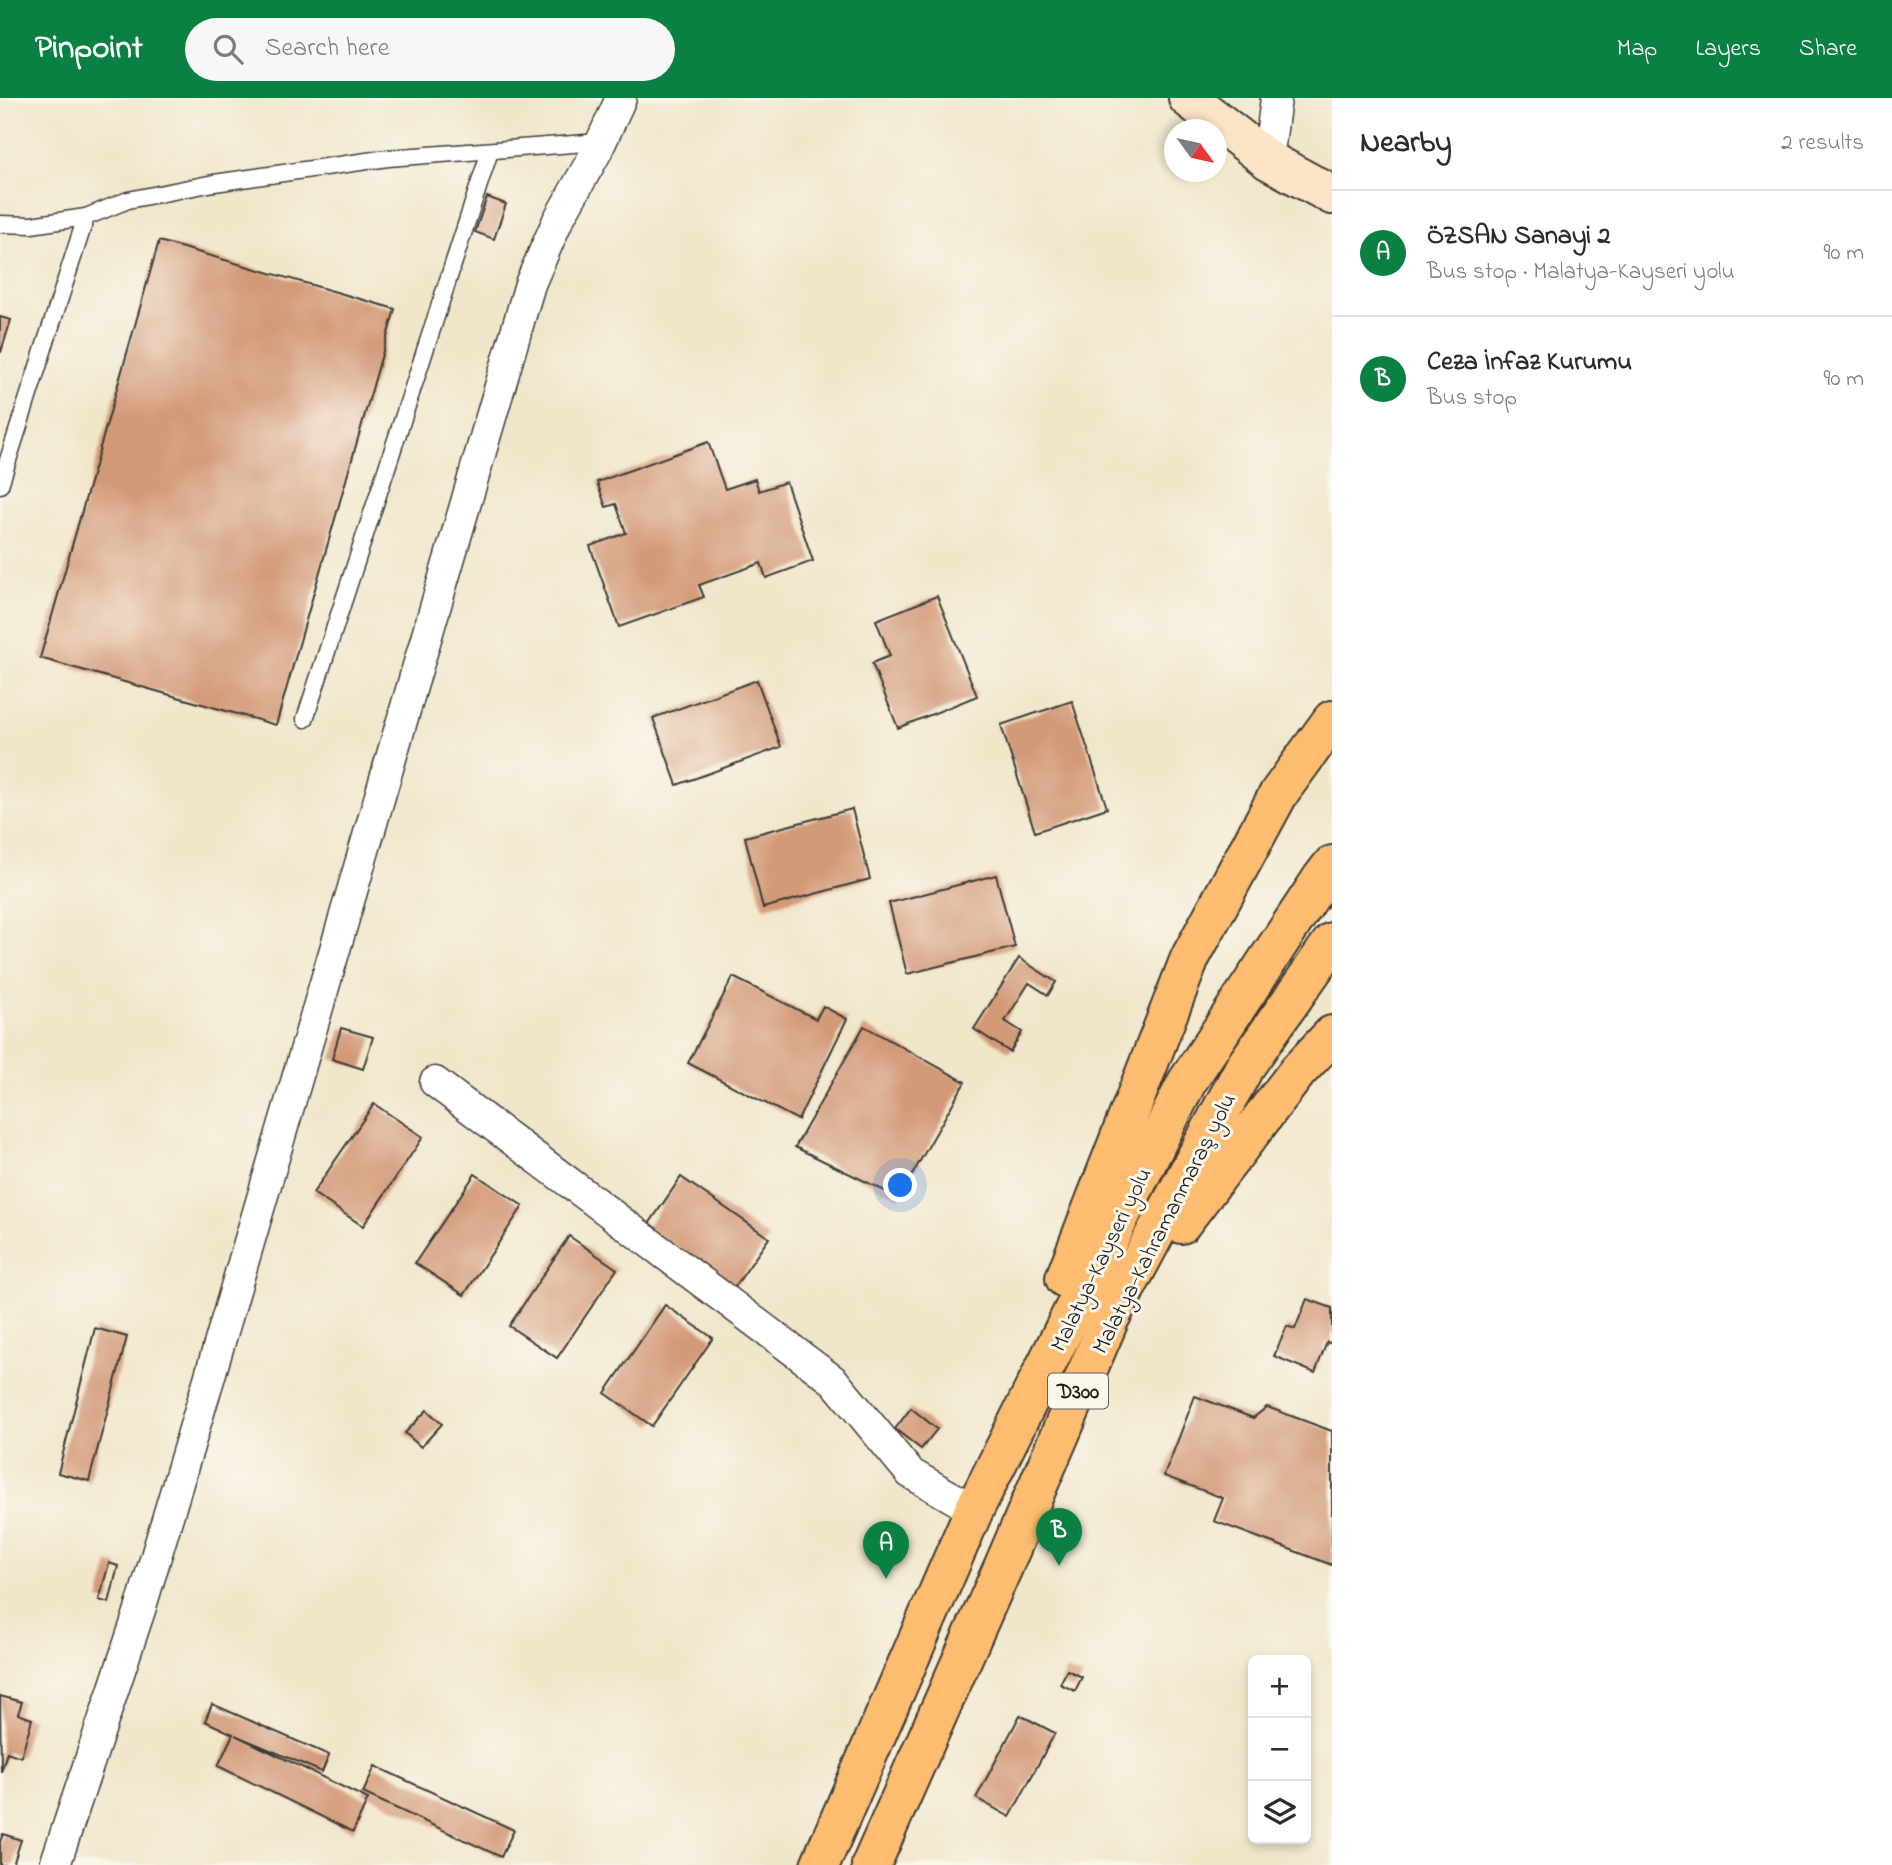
<!DOCTYPE html>
<meta charset="utf-8">
<style>
:root{--surface:#fff;--page:#f7f7f7;--text:#2b2b33;--muted:#7c7c81;--line:#e1e1e2;--accent:#0b8043}
body{margin:0;font-family:"Indie Flower",sans-serif;background:var(--page);color:var(--text)}
.controls{position:absolute;right:21px;bottom:21px;display:grid;overflow:hidden;border-radius:10px;box-shadow:0 4px 10px #0003}
.controls button{width:63px;height:63px;display:grid;place-items:center;padding:0;border:0;border-bottom:2px solid var(--line);background:var(--surface);color:var(--text);font:35px sans-serif}
.compass{position:absolute;left:1164px;top:21px;width:63px;height:63px;border-radius:50%;background:var(--surface);box-shadow:0 4px 10px #0003;rotate:123deg}
.you{position:absolute;left:901px;top:1088px;width:24px;height:24px;margin:-18px;border:5px solid #fff;border-radius:50%;background:#1a73e8;box-shadow:0 0 0 10px #1a73e833}
.badge{display:grid;place-items:center;width:46px;height:46px;border-radius:50%;background:var(--accent);color:#fff;font-size:23px;font-weight:700}
.pin{position:absolute;translate:-50% -58px;filter:drop-shadow(0 2px 4px #0008)}
.pin::after{content:'';position:absolute;top:37px;width:24px;height:21px;background:inherit;clip-path:polygon(0 0,100% 0,50% 100%)}
.list{margin:0;padding:0;list-style:none}
h2{display:flex;justify-content:space-between;align-items:center;height:91px;margin:0;padding:0 28px;font-size:30px}
h2 small{font-size:23px;font-weight:400;color:var(--muted)}
.list li{display:grid;grid-template-columns:46px 1fr auto;gap:21px;align-items:center;box-sizing:border-box;height:126px;padding:0 28px;border-top:2px solid var(--line)}
.list b{display:block;font-size:26px;white-space:nowrap}
.list p{margin:0;font-size:23px;white-space:nowrap;color:var(--muted)}
.list em{font-size:23px;font-style:normal;color:var(--muted)}
.icon{flex:none;width:38px;height:38px;fill:none;stroke:currentColor;stroke-width:2;stroke-linecap:round;stroke-linejoin:round}
.map{position:relative;flex:none;width:1332px;height:1767px;overflow:hidden}
header{display:flex;align-items:center;gap:42px;box-sizing:border-box;height:98px;padding:0 35px;background:var(--accent);color:#fff}
header strong{font-size:33px}
nav{display:flex;gap:38px;margin-inline-start:auto;font-size:24px}
.search{width:490px;height:63px;background:var(--page);display:flex;align-items:center;gap:18px;box-sizing:border-box;padding:0 24px;border-radius:38px;color:var(--muted);font-size:26px}
main{display:flex}
aside{flex:1;background:var(--surface)}
.map>svg:first-child{display:block}
</style>
<header>
<strong>Pinpoint</strong>
<div class="search"><svg class="icon" aria-label="search" viewBox="0 0 24 24"><circle cx="10" cy="10" r="6"/><path d="M15 15l6 6"/></svg>Search here</div>
<nav><a>Map</a><a>Layers</a><a>Share</a></nav>
</header>
<main>
<div class="map">
<svg width="1332" height="1767" viewBox="0 0 1332 1767">
<rect width="100%" height="100%" fill="#fbf7ec"/>
<filter id="ink" filterUnits="userSpaceOnUse"><feTurbulence type="fractalNoise" baseFrequency=".0143" numOctaves="2"/><feDisplacementMap in="SourceGraphic" scale="14" xChannelSelector="R" yChannelSelector="G"/><feConvolveMatrix kernelMatrix="1 2 1 2 8 2 1 2 1" color-interpolation-filters="sRGB"/></filter>
<filter id="wash" filterUnits="userSpaceOnUse"><feTurbulence type="fractalNoise" baseFrequency=".00686" numOctaves="4" result="noise"/><feDisplacementMap in="SourceGraphic" scale="28" xChannelSelector="R" yChannelSelector="G"/><feGaussianBlur stdDeviation="1.57" result="paint"/><feColorMatrix in="noise" values="0 0 0 0 0 0 0 0 0 0 0 0 0 0 0 0 0 1.4 0 .05"/><feComposite in="paint" operator="in"/></filter>
<g filter="url(#wash)">
<rect width="100%" height="100%" fill="#f0e6ca"/>
<g id="blocks">
<g fill="#d39a78">
<polygon points="487,99 506,106 494,141 475,134"/>
<polygon points="159,143 395,211 276,627 40,560"/>
<polygon points="0,219 11,222 1,254 0,254"/>
<polygon points="708,344 725,391 755,381 759,393 786,384 813,463 766,480 761,465 699,487 704,499 619,529 590,448 626,435 616,406 606,409 597,384"/>
<polygon points="937,498 977,598 898,630 872,565 890,558 876,522"/>
<polygon points="757,582 781,649 677,687 653,620"/>
<polygon points="1072,603 1107,710 1035,734 1001,627"/>
<polygon points="852,711 870,781 763,810 745,739"/>
<polygon points="996,777 1015,849 907,876 889,805"/>
<polygon points="1019,860 1056,884 1048,897 1029,885 1005,923 1022,934 1010,954 974,931"/>
<polygon points="733,879 816,921 823,908 847,921 798,1022 688,965"/>
<polygon points="864,928 965,984 899,1100 795,1049"/>
<polygon points="341,930 373,939 363,971 332,961"/>
<polygon points="374,1006 423,1039 363,1128 313,1095"/>
<polygon points="475,1076 523,1108 464,1197 415,1165"/>
<polygon points="681,1079 769,1140 734,1190 647,1129"/>
<polygon points="569,1138 617,1171 557,1260 509,1228"/>
<polygon points="1307,1201 1332,1210 1332,1246 1327,1244 1315,1275 1274,1258 1287,1228 1295,1231"/>
<polygon points="665,1207 713,1240 652,1328 605,1295"/>
<polygon points="95,1230 127,1239 89,1383 58,1375"/>
<polygon points="1195,1298 1253,1320 1267,1309 1332,1333 1332,1467 1214,1423 1223,1400 1164,1378"/>
<polygon points="911,1310 937,1331 921,1351 895,1331"/>
<polygon points="427,1312 442,1326 421,1349 405,1335"/>
<polygon points="109,1465 118,1468 109,1505 99,1502"/>
<polygon points="1067,1572 1082,1579 1075,1593 1060,1586"/>
<polygon points="0,1598 22,1604 18,1616 32,1621 21,1659 7,1654 1,1674"/>
<polygon points="212,1606 329,1657 322,1674 235,1637 368,1701 353,1734 218,1668 233,1636 205,1623"/>
<polygon points="1020,1617 1055,1635 1010,1719 976,1700"/>
<polygon points="375,1668 514,1732 501,1759 363,1695"/>
<polygon points="3,1736 21,1742 13,1767 0,1767 0,1744"/>
</g>
</g>
</g>
<g filter="url(#ink)">
<use href="#blocks" fill-opacity="0" stroke="#3c3a36" stroke-width="2"/>
<g fill="none" stroke-linecap="round" stroke-linejoin="round">
<defs>
<g id="lane">
<polyline points="0,126 31,127 86,119 128,102 214,85 388,60 600,44"/>
<polyline points="0,387 86,119"/>
<polyline points="305,621 490,53"/>
</g>
<g id="street">
<polyline points="1268,62 1276,0"/>
<polyline points="435,984 834,1283 910,1375 974,1412"/>
<polyline points="55,1767 140,1512 209,1281 530,186 558,122 597,53 621,0"/>
</g>
<polyline id="secondary" points="1188,0 1268,62 1332,97"/>
<g id="highway">
<polyline points="1181,1126 1298,973 1332,937"/>
<polyline points="1065,1180 1190,860 1279,695 1332,622"/>
<polyline points="820,1767 974,1412 1187,984 1322,780 1332,767"/>
<polyline points="871,1767 1004,1467 1110,1220 1244,970 1332,844"/>
</g>
</defs>
<use href="#lane" stroke="#3c3a36" stroke-width="19"/>
<use href="#street" stroke="#3c3a36" stroke-width="33"/>
<use href="#secondary" stroke="#3c3a36" stroke-width="42"/>
<use href="#highway" stroke="#3c3a36" stroke-width="42"/>
<use href="#lane" stroke="#fff" stroke-width="16"/>
<use href="#street" stroke="#fff" stroke-width="30"/>
<use href="#secondary" stroke="#fee4c6" stroke-width="38"/>
<use href="#highway" stroke="#fdbc70" stroke-width="38"/>
</g>
</g>
<g text-anchor="middle" stroke-width="6" stroke-linejoin="round" paint-order="stroke">
<rect fill="#fbf7ec" stroke="#5f5e5a" stroke-width="2" x="1048" y="1275.5" width="60" height="35" rx="5"/>
<g font-size="21" font-weight="bold" fill="#1c1c1c">
<text x="1078" y="1300">D300</text>
</g>
<g font-size="23" fill="#1c1c1c" stroke="#fbf7ec">
<text transform="translate(1163 1125) rotate(-63)" y="8">Malatya-Kahramanmaraş yolu</text>
<text transform="translate(1100 1161) rotate(-64)" y="8">Malatya-Kayseri yolu</text>
</g>
</g>
</svg>
<div class="controls">
<button>+</button>
<button>−</button>
<button><svg class="icon" aria-label="layers" viewBox="0 0 24 24"><path d="M12 4l9 5-9 5-9-5zM3 14l9 5 9-5"/></svg></button>
</div>
<svg class="compass" viewBox="-18 -18 36 36"><path d="M0-13l5 13h-10z" fill="#e53935"/><path d="M0 13l5-13h-10z" fill="#7c7c81"/></svg>
<div class="you"></div>
<div class="pin badge" style="left:886px;top:1481px">A</div>
<div class="pin badge" style="left:1059px;top:1468px">B</div>
</div>
<aside>
<h2>Nearby<small>2 results</small></h2>
<ul class="list">
<li><span class="badge">A</span><div><b>ÖZSAN Sanayi 2</b><p>Bus stop · Malatya-Kayseri yolu</p></div><em>90 m</em></li>
<li><span class="badge">B</span><div><b>Ceza İnfaz Kurumu</b><p>Bus stop</p></div><em>90 m</em></li>
</ul>
</aside>
</main>
